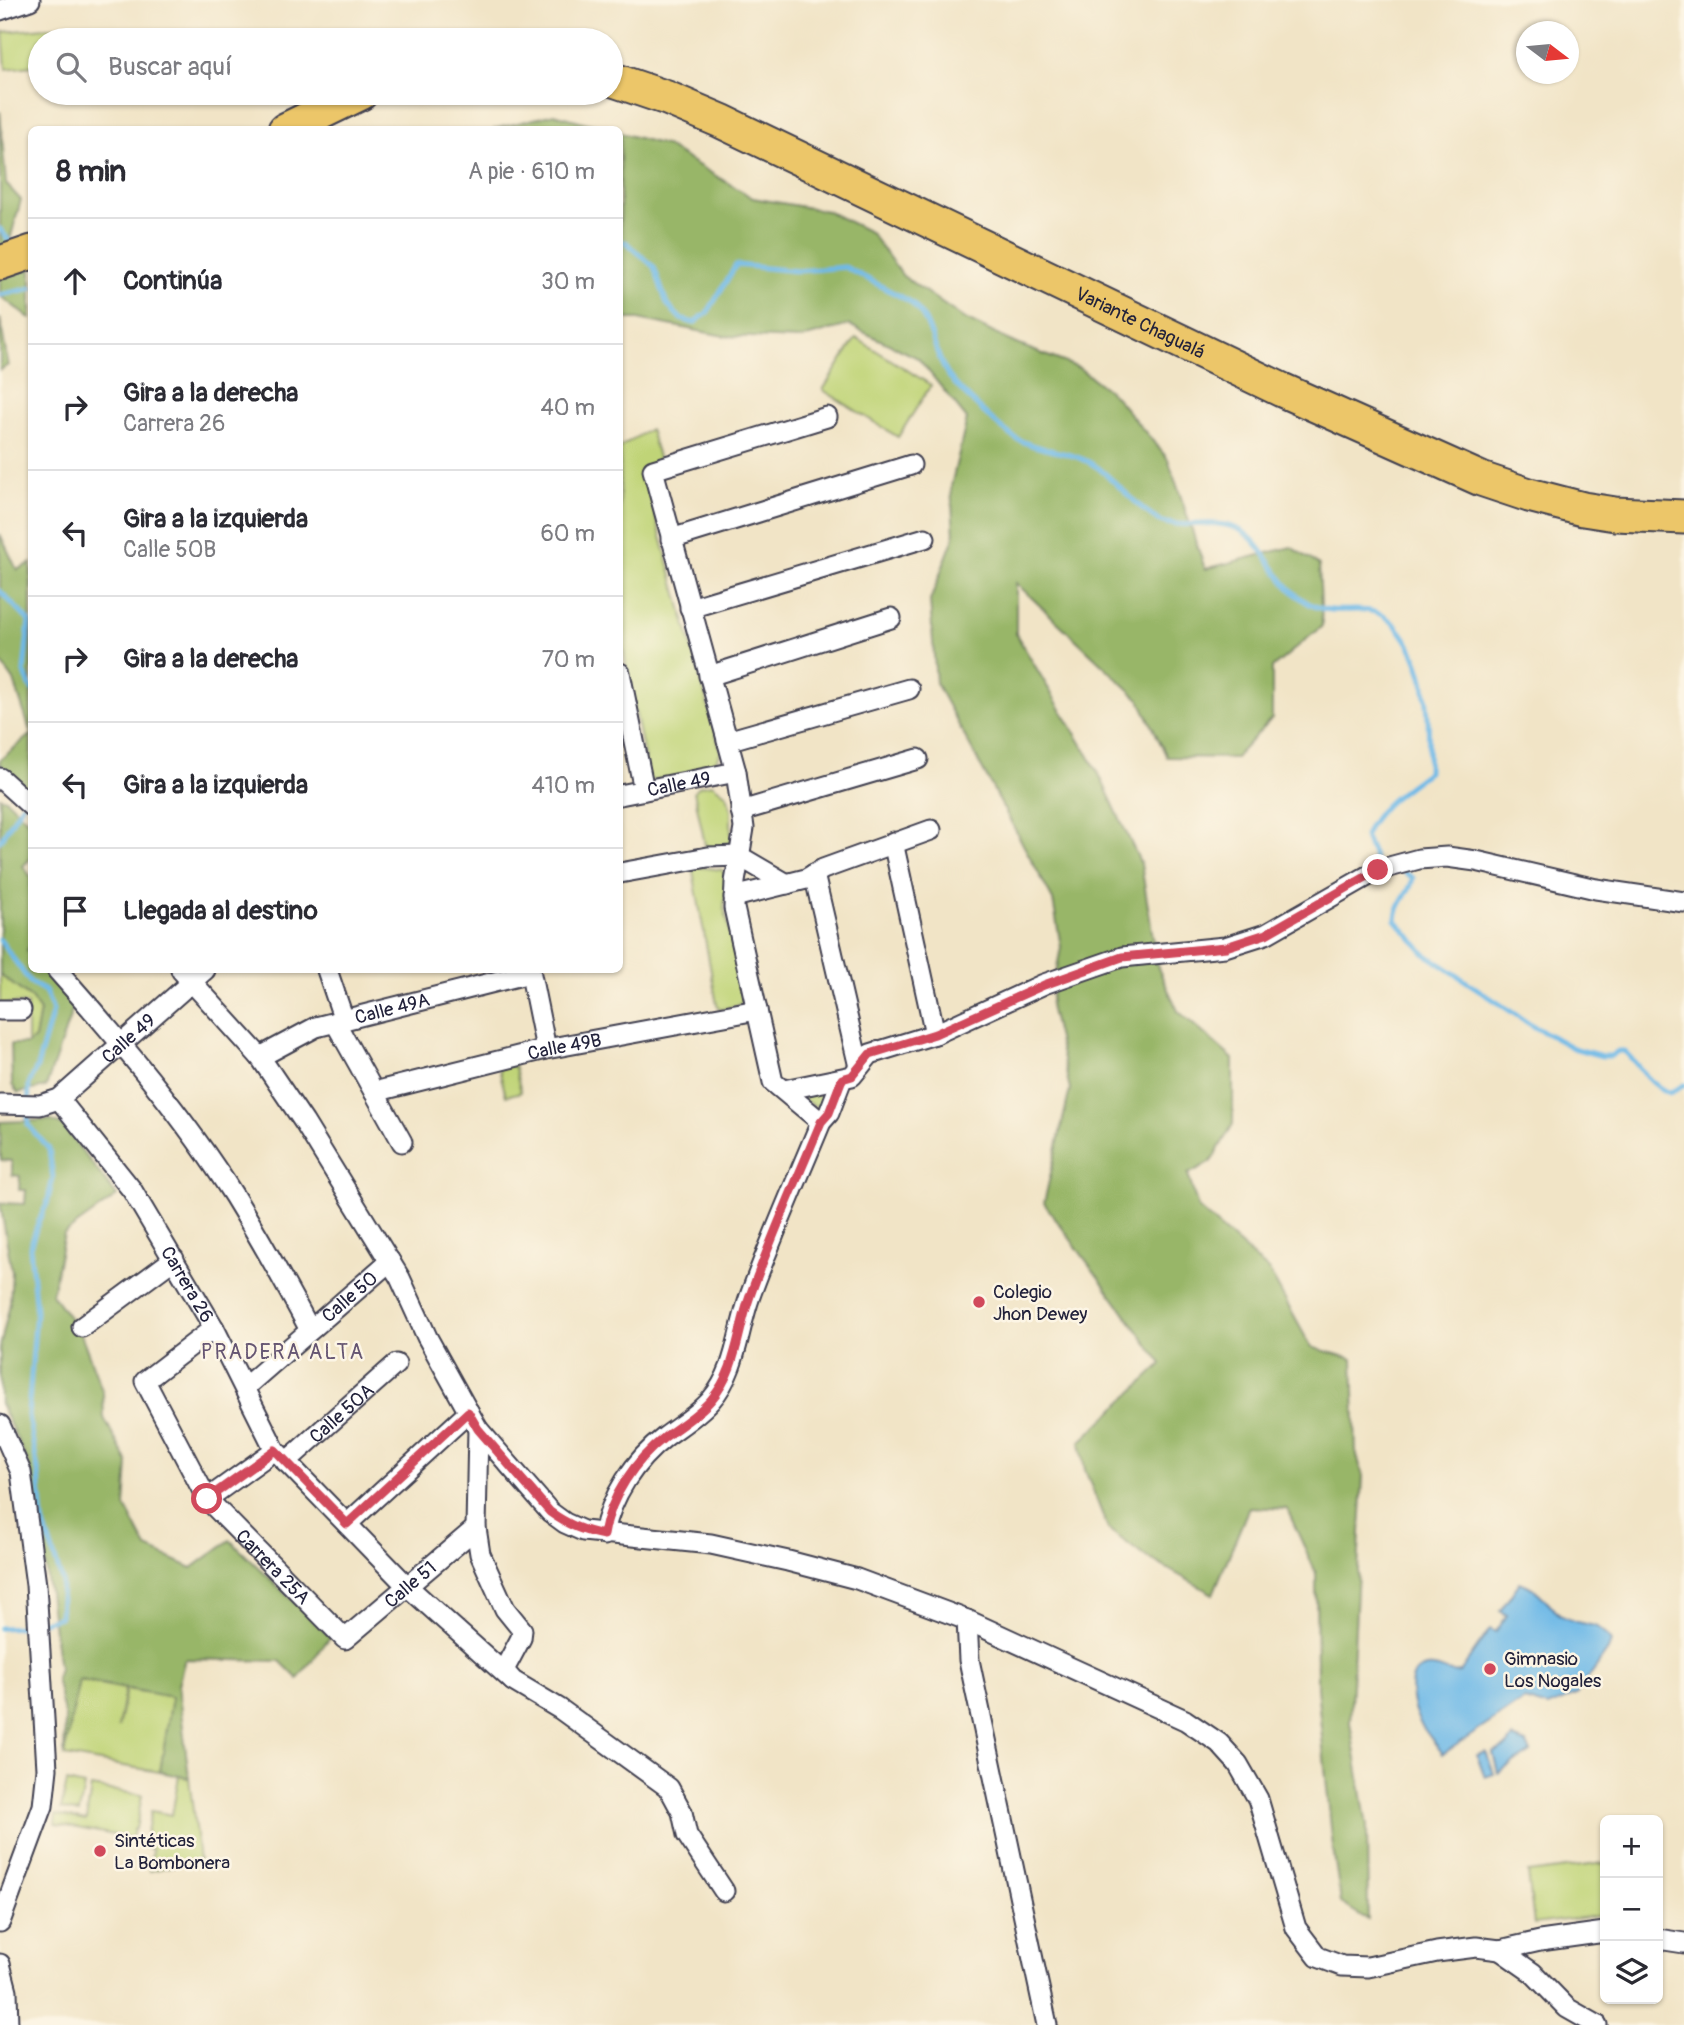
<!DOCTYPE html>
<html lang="es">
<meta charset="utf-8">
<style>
:root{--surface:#fff;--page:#f7f7f7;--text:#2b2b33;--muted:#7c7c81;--line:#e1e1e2}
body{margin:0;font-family:Pangolin,sans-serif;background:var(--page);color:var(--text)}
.controls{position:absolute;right:21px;bottom:21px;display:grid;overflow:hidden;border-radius:10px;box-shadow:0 2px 5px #0004}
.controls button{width:63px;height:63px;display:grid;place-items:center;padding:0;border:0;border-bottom:2px solid var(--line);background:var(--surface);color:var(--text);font:35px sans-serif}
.compass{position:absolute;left:1516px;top:21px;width:63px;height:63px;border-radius:50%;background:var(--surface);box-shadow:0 2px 5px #0004;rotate:106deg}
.stop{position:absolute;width:21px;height:21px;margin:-16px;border:5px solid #d1495b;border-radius:50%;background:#fff}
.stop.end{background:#d1495b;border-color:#fff;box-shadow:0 2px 7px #0008}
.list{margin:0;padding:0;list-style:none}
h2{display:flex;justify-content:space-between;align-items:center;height:91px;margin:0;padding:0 28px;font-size:30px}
h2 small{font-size:23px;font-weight:400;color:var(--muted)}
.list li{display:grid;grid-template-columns:46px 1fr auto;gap:21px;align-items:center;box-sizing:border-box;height:126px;padding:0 28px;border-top:2px solid var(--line)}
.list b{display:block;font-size:26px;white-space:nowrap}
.list p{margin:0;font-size:23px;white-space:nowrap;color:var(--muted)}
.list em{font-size:23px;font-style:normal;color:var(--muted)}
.icon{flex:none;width:38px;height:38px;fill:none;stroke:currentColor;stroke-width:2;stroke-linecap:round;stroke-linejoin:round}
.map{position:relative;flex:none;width:1684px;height:2025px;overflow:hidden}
.search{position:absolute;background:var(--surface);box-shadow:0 2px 5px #0004;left:28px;top:28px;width:595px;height:77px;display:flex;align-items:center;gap:18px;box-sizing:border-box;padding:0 24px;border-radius:38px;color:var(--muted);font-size:26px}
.panel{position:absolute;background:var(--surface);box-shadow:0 2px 5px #0004;left:28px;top:126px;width:595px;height:847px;border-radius:10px}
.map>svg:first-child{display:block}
</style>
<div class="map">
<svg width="1684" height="2025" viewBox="0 0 1684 2025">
<rect width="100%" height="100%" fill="#fcf5e5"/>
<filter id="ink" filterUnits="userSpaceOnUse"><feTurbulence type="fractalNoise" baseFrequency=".0143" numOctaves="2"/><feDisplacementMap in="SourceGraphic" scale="14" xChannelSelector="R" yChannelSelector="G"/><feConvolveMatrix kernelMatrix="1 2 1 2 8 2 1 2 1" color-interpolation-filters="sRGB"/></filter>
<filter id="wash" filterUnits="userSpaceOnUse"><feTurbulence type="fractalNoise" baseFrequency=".00686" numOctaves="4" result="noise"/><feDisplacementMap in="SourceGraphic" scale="28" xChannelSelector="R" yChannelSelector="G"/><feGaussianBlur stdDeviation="1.57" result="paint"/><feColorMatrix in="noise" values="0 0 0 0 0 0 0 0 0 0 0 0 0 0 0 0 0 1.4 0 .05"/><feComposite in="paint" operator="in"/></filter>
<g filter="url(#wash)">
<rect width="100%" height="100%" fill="#f1e4c6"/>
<g fill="#c0d477" stroke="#717b59" stroke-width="2">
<polygon points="55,27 57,40 40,40 40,65 6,69 3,32"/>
<polygon points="856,338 931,385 898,437 823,390"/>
<polygon points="650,429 659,461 642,468 721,752 710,770 649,781 620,634 620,447"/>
<polygon points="712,784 727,795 731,810 731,843 713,848 705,845 694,791 700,786"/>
<polygon points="692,866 722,870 728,879 724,907 744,997 741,1004 720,1010 717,1005"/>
<polygon points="0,975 31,998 40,1011 35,1039 27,1044 27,1004 0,1003"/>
<polygon points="514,1065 521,1092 506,1096 499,1069"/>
<polygon points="825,1090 829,1096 824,1111 803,1100 804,1095"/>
<polygon points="78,1680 125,1689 118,1728 126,1689 173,1697 160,1772 64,1756"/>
<polygon points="179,1776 189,1778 199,1860 150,1871 152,1849 144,1847 151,1811 172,1815"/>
<polygon points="67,1782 84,1786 79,1813 61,1809"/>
<polygon points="91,1787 142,1795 136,1829 134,1829 132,1838 55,1824 56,1815 86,1821"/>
<polygon points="1605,1863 1605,1915 1534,1924 1528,1873"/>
</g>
<g fill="#98b668" stroke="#5d6c52" stroke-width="2">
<polygon points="0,111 6,184 21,200 0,276"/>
<polygon points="554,114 609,129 493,129"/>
<polygon points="620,133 664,145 753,198 827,211 870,232 903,276 963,318 1014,343 1079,368 1114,395 1168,459 1205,569 1291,547 1319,565 1322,626 1272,668 1272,718 1235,758 1167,757 1140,700 1016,583 1016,634 1097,770 1141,864 1158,968 1178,1011 1233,1059 1233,1124 1211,1162 1188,1174 1198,1208 1269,1271 1311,1347 1353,1359 1356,1452 1363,1476 1350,1723 1367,1826 1368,1920 1341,1903 1333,1848 1317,1688 1316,1573 1287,1509 1249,1507 1213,1594 1143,1555 1108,1529 1085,1470 1080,1442 1162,1364 1044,1203 1070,1089 1050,1006 1061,947 1053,900 936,683 930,601 954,537 951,486 967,419 918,358 849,325 799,339 724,336 638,319 620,319"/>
<polygon points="31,268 31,319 0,296 0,279"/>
<polygon points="0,318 8,365 0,370"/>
<polygon points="0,534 17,570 31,563 31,792 0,764 0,760 31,734 14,681 0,661"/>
<polygon points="0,797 6,799 31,824 31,858 23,866 31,877 31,945 27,950 31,955 32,970 44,970 74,1005 46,1087 18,1093 12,1085 11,1044 27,1044 35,1039 40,1011 31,998 0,975"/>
<polygon points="49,1120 62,1125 117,1196 64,1234 52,1294 81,1334 103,1393 104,1418 128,1463 125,1506 147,1548 192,1568 230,1540 330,1637 298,1679 280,1661 185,1659 178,1685 189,1778 160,1772 172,1697 79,1680 64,1756 65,1718 56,1678 59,1669 39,1517 29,1465 0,1403 0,1348 10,1303 12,1272 0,1203 25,1204 26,1190 19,1190 20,1176 12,1175 12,1161 1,1160 0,1122"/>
</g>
<g fill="#6eb9e7" stroke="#486e91" stroke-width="2">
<path d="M1520 1582C1545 1591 1546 1607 1564 1617 1581 1627 1602 1620 1611 1642L1608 1650 1576 1695 1548 1707 1524 1700 1443 1754C1436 1744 1427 1734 1420 1723 1413 1710 1403 1674 1423 1668 1437 1663 1446 1675 1460 1672L1490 1629 1496 1632 1507 1615 1500 1611Z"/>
<polygon points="1513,1738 1526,1743 1531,1752 1498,1773 1493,1753 1507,1746"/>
<polygon points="1486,1752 1494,1774 1485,1777 1477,1755"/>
</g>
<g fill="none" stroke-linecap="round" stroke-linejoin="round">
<g stroke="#6eb9e7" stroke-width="5">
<polyline points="0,229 13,246"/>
<path d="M620 242H626L654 267 667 304 681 319 694 323 708 312 736 265 797 271 845 267 909 301C933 321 931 345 945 370 952 385 1003 431 1017 439 1043 453 1073 450 1097 467 1114 479 1149 520 1166 523 1190 528 1218 518 1240 530 1267 545 1275 584 1308 603 1340 621 1369 596 1396 626 1432 667 1429 721 1428 772 1405 789 1375 808 1365 836L1375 859"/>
<polyline points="0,295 32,288"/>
<polyline points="0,591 29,621 24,672 32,690"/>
<polyline points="26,796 32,785"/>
<polyline points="0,841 22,805"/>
<path d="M1404 872 1413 878C1410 894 1396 903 1396 920L1424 953 1531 1025 1573 1048 1602 1056H1611L1618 1051H1624C1640 1066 1649 1085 1670 1093L1684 1085"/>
<polyline points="0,940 30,982 45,991 53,1011 37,1067 29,1084 28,1125 49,1149 53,1178 47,1204 39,1220 30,1247 36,1312 28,1415 39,1476 43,1521 62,1581 60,1617 25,1627 0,1628"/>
</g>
</g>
</g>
<g filter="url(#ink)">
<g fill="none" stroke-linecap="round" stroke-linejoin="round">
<defs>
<g id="minor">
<polyline points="0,10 30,0"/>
<polyline points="671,539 911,465"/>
<polyline points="690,608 925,538"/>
<polyline points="620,673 644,790"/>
<polyline points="709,676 891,618"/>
<polyline points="727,741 909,689"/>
<polyline points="0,778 32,807"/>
<path id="s1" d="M620 795 736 772"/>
<polyline points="741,811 918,759"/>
<polyline points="893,842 935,1034"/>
<polyline points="620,873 708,857 739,856 787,884"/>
<polyline points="814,874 859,1067"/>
<polyline points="734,897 806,879 823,869 931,830"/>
<path d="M57 970C120 1041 183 1115 234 1196 261 1240 286 1285 310 1330"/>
<polyline points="181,970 260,1057 304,1122 400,1278 427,1337 478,1429 550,1512 565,1523 583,1531 711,1544 788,1561 857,1579 967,1620 1185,1720 1219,1743 1238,1764 1258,1799 1296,1928 1318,1957 1342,1966 1368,1967 1437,1952 1476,1947 1500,1950 1540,1941 1605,1932"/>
<polyline points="327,970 344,1020"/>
<polyline points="530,970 546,1049"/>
<polyline points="0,1010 21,1010"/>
<polyline points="335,1022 402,1142"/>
<path id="s2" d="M260 1057 316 1027 530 973"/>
<polyline points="784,1090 852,1076 870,1054 935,1034 1044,984 1122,957 1225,947 1266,934 1378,870 1419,859 1447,857 1476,861 1596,889 1684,902"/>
<path id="s3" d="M374 1092 546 1049 757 1010"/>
<path id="s4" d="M59 1099 132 1190 214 1328 275 1450 407 1586 513 1681"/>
<path id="s5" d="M0 1104 40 1105 59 1099 205 970"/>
<polyline points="821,1122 773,1082 734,908 735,882 744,828 736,772 653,470 827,417"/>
<polyline points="82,1327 174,1259"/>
<path id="s6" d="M214 1328 145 1381 207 1499 345 1639 476 1528"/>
<path id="s7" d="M245 1387 390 1261"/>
<polyline points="0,1425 21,1472 36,1585 47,1769 43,1806 0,1922"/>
<polyline points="478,1429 476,1528 480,1554 505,1609 522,1630 521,1638 505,1668 507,1674 513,1681 560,1709 669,1788 682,1812 687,1835 724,1891"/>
<path id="s8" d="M286 1462 396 1364"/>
<polyline points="207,1499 275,1450"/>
<polyline points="347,1524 469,1412"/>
<path d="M604 1535C610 1497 635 1460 665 1437 681 1425 698 1415 711 1400 737 1370 737 1332 750 1296 771 1238 797 1180 821 1122L829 1113 842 1079"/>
<polyline points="967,1620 969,1660 1047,2025"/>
<polyline points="1658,1939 1684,1943"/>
<polyline points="1500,1950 1533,1973 1567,2008 1597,2025"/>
<polyline points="0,1964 7,1991 8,2025"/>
</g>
<g id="trunk">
<path id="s9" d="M611 79 667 98 721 121 1282 390 1481 479 1529 495 1583 509 1615 514 1684 517"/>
<polyline points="285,130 361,93"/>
<polyline points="0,263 32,252"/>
</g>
</defs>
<use href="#minor" stroke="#413f50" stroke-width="23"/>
<use href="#trunk" stroke="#413f50" stroke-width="37"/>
<use href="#minor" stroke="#fff" stroke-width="19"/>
<use href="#trunk" stroke="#ecc669" stroke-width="33"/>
</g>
</g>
<g fill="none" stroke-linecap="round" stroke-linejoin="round" filter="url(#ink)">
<path stroke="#d1495b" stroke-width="9" d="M207 1499 275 1450 347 1524 468 1412 478 1429 550 1512C568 1525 583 1531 604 1535 610 1497 635 1460 665 1437 681 1425 698 1415 711 1400 737 1370 737 1332 750 1296 771 1237 797 1180 821 1122L829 1113 842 1079 852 1076 870 1054 935 1034 1044 985 1122 957 1226 947 1266 934 1378 870"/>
</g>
<g fill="#d1495b" stroke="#fcf5e5" stroke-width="2.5">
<circle cx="979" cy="1302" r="7"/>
<circle cx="1490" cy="1669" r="7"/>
<circle cx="100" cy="1851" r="7"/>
</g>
<g text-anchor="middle" stroke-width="5" stroke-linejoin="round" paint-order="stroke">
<g font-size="19" fill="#22223b" stroke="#fcf5e5">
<text dy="7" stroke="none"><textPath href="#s9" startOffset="583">Variante Chagualá</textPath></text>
<text dy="7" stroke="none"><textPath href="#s1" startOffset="60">Calle 49</textPath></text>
<text dy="7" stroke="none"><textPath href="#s2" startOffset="142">Calle 49A</textPath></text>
<text dy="7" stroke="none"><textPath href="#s5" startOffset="152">Calle 49</textPath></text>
<text dy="7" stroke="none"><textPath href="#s3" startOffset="196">Calle 49B</textPath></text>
<text dy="7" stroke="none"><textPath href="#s4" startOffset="226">Carrera 26</textPath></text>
<text dy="7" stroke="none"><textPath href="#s7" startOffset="138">Calle 50</textPath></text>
<text dy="7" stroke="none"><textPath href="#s8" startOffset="74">Calle 50A</textPath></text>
<text dy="7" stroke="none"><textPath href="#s6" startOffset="315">Carrera 25A</textPath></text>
<text dy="7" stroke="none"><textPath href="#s6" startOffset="502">Calle 51</textPath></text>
</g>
<g font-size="19" fill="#22223b" stroke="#fcf5e5" text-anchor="start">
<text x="993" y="1298">Colegio<tspan x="993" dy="22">Jhon Dewey</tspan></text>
<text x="1504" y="1665">Gimnasio<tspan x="1504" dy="22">Los Nogales</tspan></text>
<text x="114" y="1847">Sintéticas<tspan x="114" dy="22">La Bombonera</tspan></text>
</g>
<g font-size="21" letter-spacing="2" fill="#655572" stroke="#fcf5e5">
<text x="283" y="1359">PRADERA ALTA</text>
</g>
</g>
</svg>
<div class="controls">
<button>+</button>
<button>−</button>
<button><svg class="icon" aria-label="layers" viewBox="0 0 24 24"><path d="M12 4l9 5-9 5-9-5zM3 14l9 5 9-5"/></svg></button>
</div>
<svg class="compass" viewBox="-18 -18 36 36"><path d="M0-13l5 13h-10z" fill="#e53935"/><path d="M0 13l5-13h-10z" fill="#7c7c81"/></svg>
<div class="stop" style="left:207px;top:1499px"></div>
<div class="stop end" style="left:1378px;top:870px"></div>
<div class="search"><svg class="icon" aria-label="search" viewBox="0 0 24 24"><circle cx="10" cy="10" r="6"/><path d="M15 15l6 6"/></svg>Buscar aquí</div>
<section class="panel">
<h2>8 min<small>A pie · 610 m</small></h2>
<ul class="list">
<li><svg class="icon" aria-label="ahead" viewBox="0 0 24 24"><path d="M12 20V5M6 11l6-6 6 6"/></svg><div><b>Continúa</b></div><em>30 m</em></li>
<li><svg class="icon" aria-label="right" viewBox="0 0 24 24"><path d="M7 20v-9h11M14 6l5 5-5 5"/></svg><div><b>Gira a la derecha</b><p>Carrera 26</p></div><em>40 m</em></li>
<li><svg class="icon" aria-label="left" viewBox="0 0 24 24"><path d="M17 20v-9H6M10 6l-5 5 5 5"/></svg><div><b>Gira a la izquierda</b><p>Calle 50B</p></div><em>60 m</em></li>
<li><svg class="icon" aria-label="right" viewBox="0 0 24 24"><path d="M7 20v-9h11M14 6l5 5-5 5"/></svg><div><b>Gira a la derecha</b></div><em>70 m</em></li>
<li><svg class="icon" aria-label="left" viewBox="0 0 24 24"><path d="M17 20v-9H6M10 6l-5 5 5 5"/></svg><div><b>Gira a la izquierda</b></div><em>410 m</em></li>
<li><svg class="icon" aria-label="arrive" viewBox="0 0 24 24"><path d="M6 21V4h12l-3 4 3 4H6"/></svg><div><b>Llegada al destino</b></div></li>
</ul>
</section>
</div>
